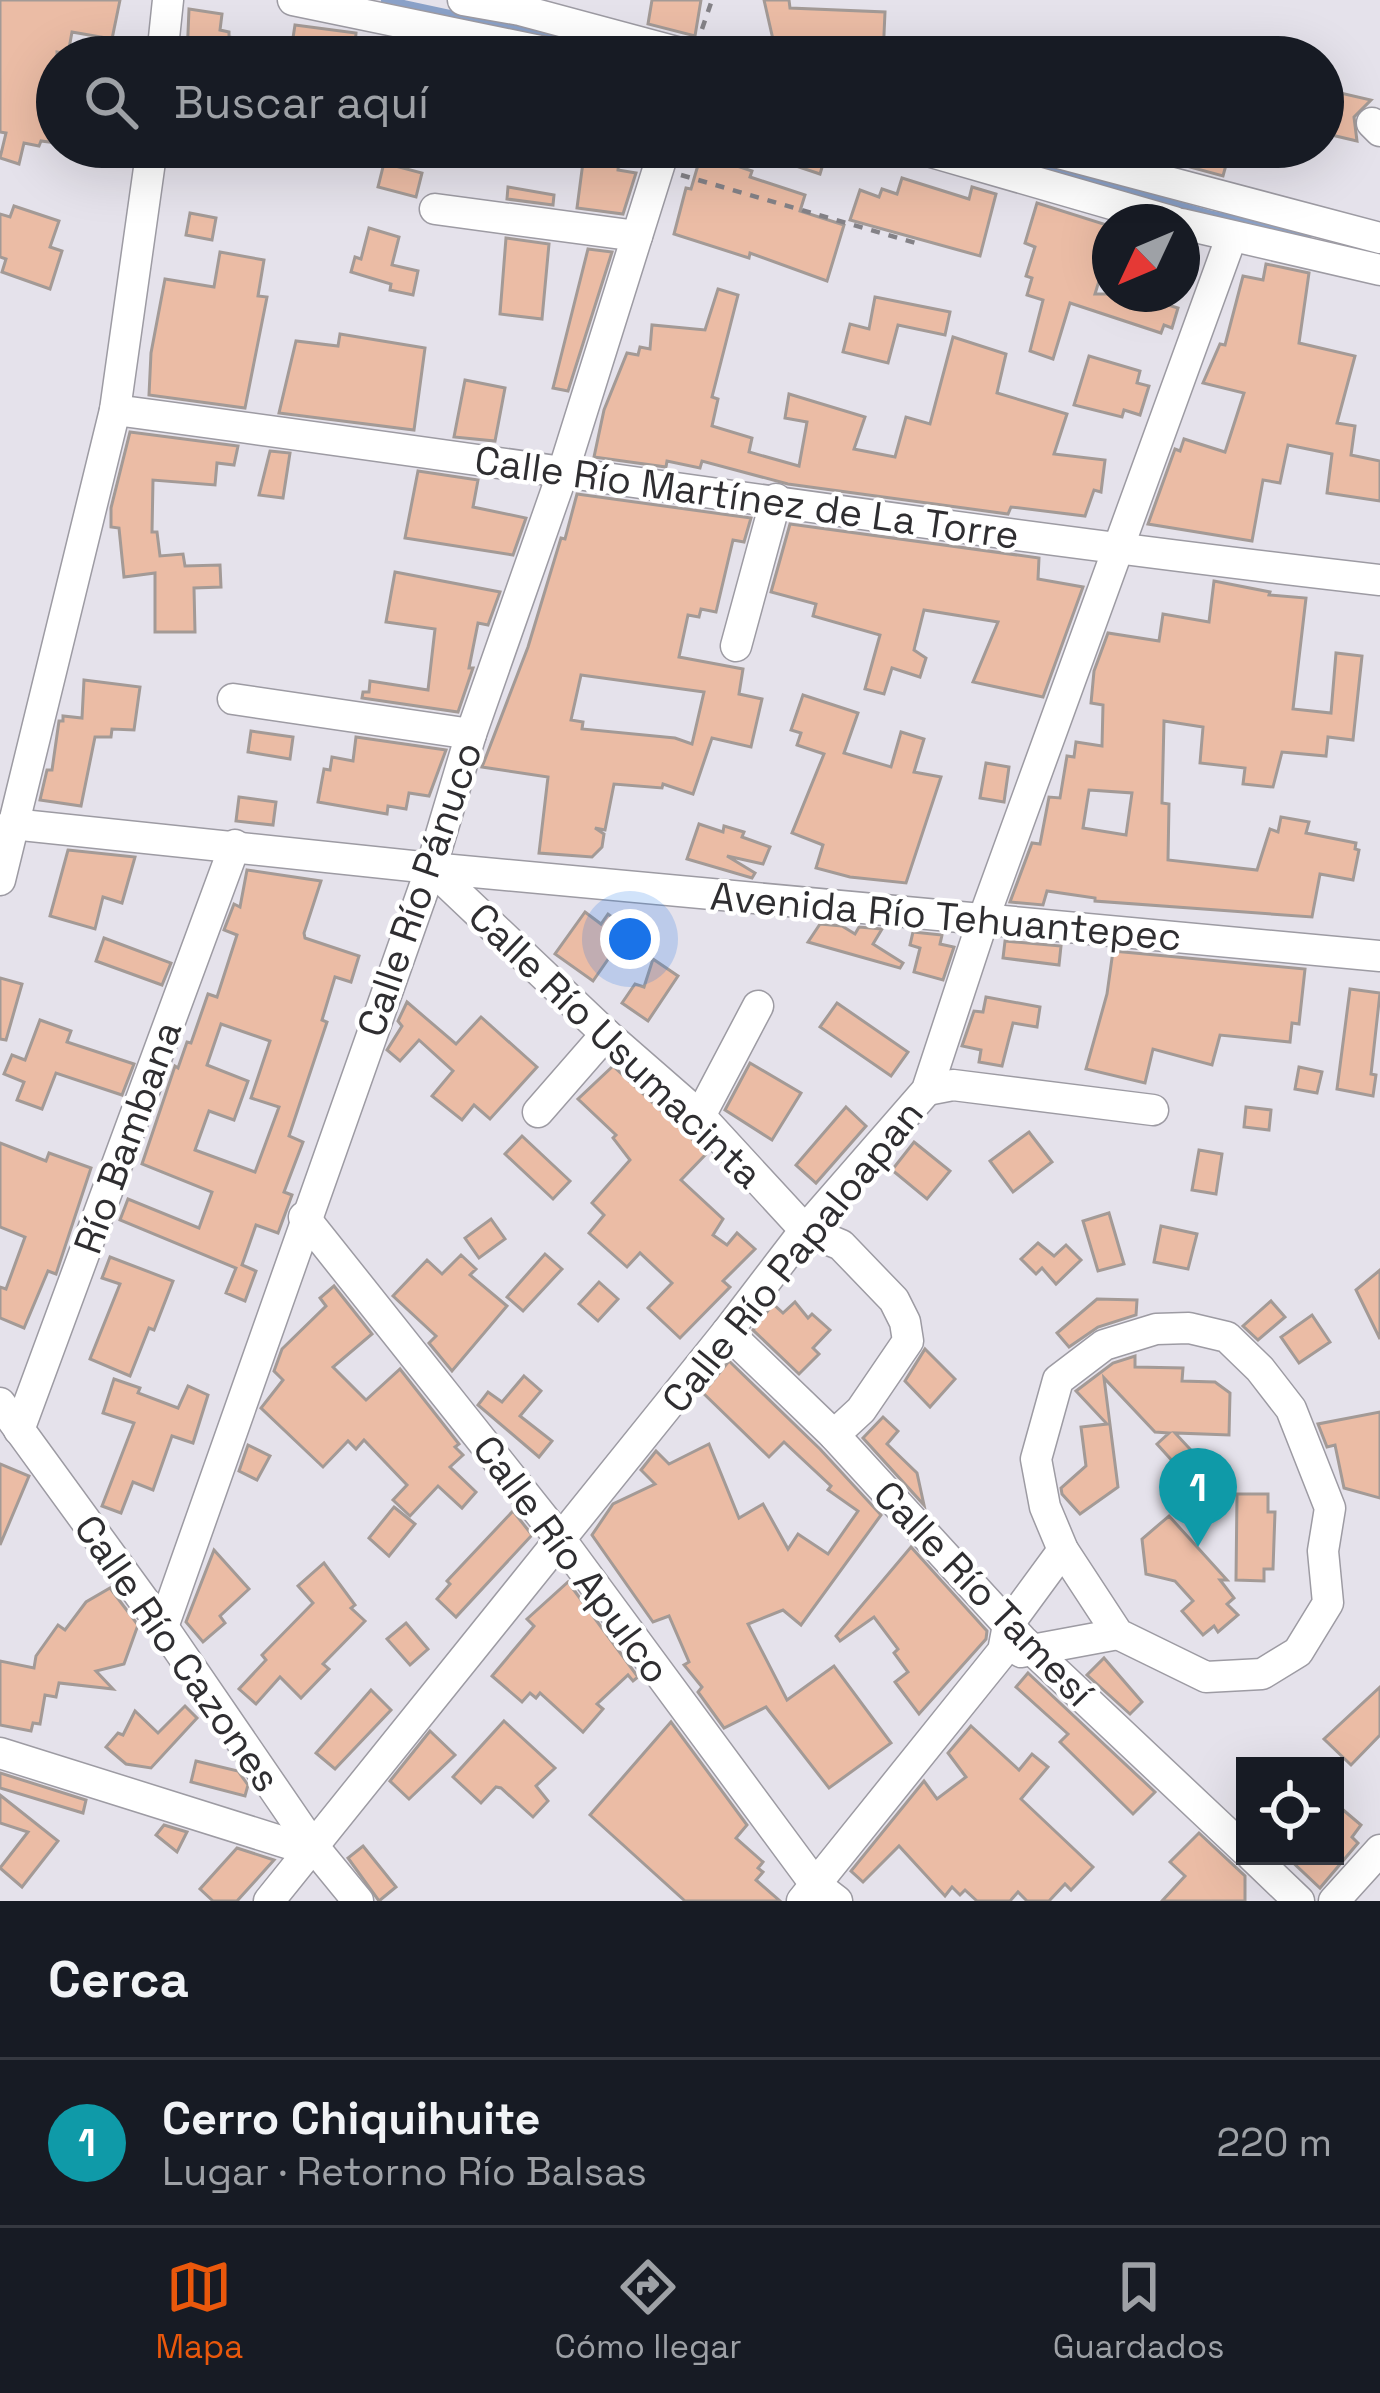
<!DOCTYPE html>
<html lang="es">
<meta charset="utf-8">
<style>
:root{--surface:#171b24;--page:#242831;--text:#f1f3f6;--muted:#9ea1a6;--line:#363941;--accent:#ea580c}
body{margin:0;font-family:"Space Grotesk",sans-serif;background:var(--page);color:var(--text)}
.controls{position:absolute;right:36px;bottom:36px;display:grid;overflow:hidden;border-radius:0px;box-shadow:0 12px 48px #0002}
.controls button{width:108px;height:108px;display:grid;place-items:center;padding:0;border:0;border-bottom:3px solid var(--line);background:var(--surface);color:var(--text);font:60px sans-serif}
.compass{position:absolute;left:1092px;top:204px;width:108px;height:108px;border-radius:50%;background:var(--surface);box-shadow:0 12px 48px #0002;rotate:226deg}
.you{position:absolute;left:630px;top:939px;width:42px;height:42px;margin:-30px;border:9px solid #fff;border-radius:50%;background:#1a73e8;box-shadow:0 0 0 18px #1a73e833}
.badge{display:grid;place-items:center;width:78px;height:78px;border-radius:50%;background:var(--accent);color:#fff;font-size:39px;font-weight:700}
.pin{position:absolute;translate:-50% -99px;filter:drop-shadow(0 3px 6px #0008)}
.pin::after{content:'';position:absolute;top:63px;width:42px;height:36px;background:inherit;clip-path:polygon(0 0,100% 0,50% 100%)}
.list{margin:0;padding:0;list-style:none}
h2{display:flex;justify-content:space-between;align-items:center;height:156px;margin:0;padding:0 48px;font-size:51px}
h2 small{font-size:39px;font-weight:400;color:var(--muted)}
.list li{display:grid;grid-template-columns:78px 1fr auto;gap:36px;align-items:center;box-sizing:border-box;height:168px;padding:0 48px;border-top:3px solid var(--line)}
.list b{display:block;font-size:45px;white-space:nowrap}
.list p{margin:0;font-size:39px;white-space:nowrap;color:var(--muted)}
.list em{font-size:39px;font-style:normal;color:var(--muted)}
.icon{flex:none;width:66px;height:66px;fill:none;stroke:currentColor;stroke-width:2;stroke-linecap:round;stroke-linejoin:round}
.map{position:relative;flex:none;width:1380px;height:1901px;overflow:hidden}
.search{position:absolute;background:var(--surface);box-shadow:0 12px 48px #0002;left:36px;right:36px;top:36px;height:132px;display:flex;align-items:center;gap:30px;box-sizing:border-box;padding:0 42px;border-radius:66px;color:var(--muted);font-size:45px}
.sheet{height:324px;background:var(--surface)}
nav{display:flex;justify-content:space-around;align-items:center;box-sizing:border-box;height:168px;border-top:3px solid var(--line);background:var(--surface);font-size:33px;color:var(--muted)}
nav a{display:grid;justify-items:center;gap:6px}
nav .on{color:var(--accent)}
.map>svg:first-child{display:block}
</style>
<div class="map">
<svg width="1380" height="1901" viewBox="0 0 1380 1901">
<rect width="100%" height="100%" fill="#e5e2eb"/>
<g fill="none" stroke-linecap="round" stroke-linejoin="round">
<g stroke="#8aa1c8" stroke-width="8">
<polyline points="385,0 595,45"/>
<polyline points="973,147 1213,215 1308,234"/>
</g>
</g>
<g fill="#ebbca5" stroke="#a39a96" stroke-width="3" fill-rule="evenodd">
<polygon points="0,0 120,0 112,39 72,32 68,54 57,52 57,143 41,141 39,146 24,143 19,164 0,158 6,133 0,132"/>
<polygon points="652,0 701,0 695,36 648,24"/>
<polygon points="764,0 789,0 790,8 885,12 883,57 777,57"/>
<polygon points="189,9 222,14 220,30 229,32 229,37 282,46 281,57 187,57"/>
<polygon points="295,25 356,33 354,57 290,57"/>
<polygon points="1323,89 1371,100 1354,117 1357,141 1323,133"/>
<polygon points="585,147 611,147 611,155 619,157 618,170 636,173 623,214 577,208"/>
<polygon points="802,147 826,154 820,174 796,166"/>
<polygon points="1139,147 1231,147 1223,176 1138,153"/>
<polygon points="703,148 736,159 734,165 752,171 750,177 805,195 800,211 844,225 827,281 750,253 749,258 674,234 686,188 691,189"/>
<polygon points="384,163 422,173 416,197 378,187"/>
<polygon points="902,178 969,199 972,187 996,194 980,256 850,220 860,190 879,197 882,189 897,194"/>
<polygon points="508,187 554,195 553,205 507,199"/>
<polygon points="1037,203 1110,226 1110,245 1095,294 1133,294 1178,308 1172,328 1164,325 1161,333 1070,303 1053,359 1030,351 1043,300 1027,295 1032,278 1026,276 1035,247 1025,243"/>
<polygon points="14,206 59,221 50,247 62,251 50,289 2,272 6,259 0,257 0,214 10,217"/>
<polygon points="190,213 216,218 212,240 186,235"/>
<polygon points="369,228 399,237 392,265 418,271 413,295 390,290 391,284 351,272 355,257 361,259"/>
<polygon points="506,238 549,244 542,319 500,314"/>
<polygon points="588,249 612,252 568,391 553,388"/>
<polygon points="220,252 264,260 258,296 267,297 245,408 149,395 151,353 165,279 214,287"/>
<polygon points="1266,264 1309,273 1299,343 1355,356 1337,423 1355,426 1351,455 1380,461 1380,501 1327,493 1332,454 1288,445 1280,483 1263,480 1252,541 1148,524 1175,449 1180,451 1184,439 1225,452 1244,393 1203,383 1220,344 1225,345 1243,276 1263,280"/>
<polygon points="718,289 738,295 712,397 718,399 712,426 752,438 749,452 799,466 807,422 785,418 789,394 865,417 854,449 895,457 906,417 930,424 953,337 1006,354 997,393 1067,414 1054,454 1105,460 1101,492 1094,490 1085,516 1011,507 1008,514 788,484 702,461 700,468 667,461 666,467 594,457 604,410 627,353 638,355 640,347 650,349 652,325 705,330"/>
<polygon points="875,297 950,312 945,335 898,325 888,363 843,352 850,324 869,329"/>
<polygon points="340,334 425,348 414,430 279,413 296,341 338,346"/>
<polygon points="1089,356 1140,371 1137,383 1149,386 1140,415 1124,410 1122,417 1074,405"/>
<polygon points="465,380 505,388 495,441 454,437"/>
<polygon points="130,432 238,446 234,465 217,463 215,485 153,480 152,532 157,532 160,556 183,554 185,566 220,565 221,587 194,588 195,632 155,632 155,573 124,577 119,528 111,527 111,508"/>
<polygon points="270,451 290,453 283,498 259,495"/>
<polygon points="418,471 478,480 473,507 526,518 513,555 405,538"/>
<path d="M577 494 751 518 744 542 733 540 716 612 701 609 699 617 688 615 679 657 743 669 739 694 762 699 751 747 712 738 693 794 663 784 662 788 614 784 605 830 595 828 604 834 602 847 592 857 539 853 548 777 482 767 528 647 561 538 565 539ZM581 675 704 692 692 744 675 738 582 729 583 722 571 720Z"/>
<polygon points="790,524 1039,558 1038,579 1083,587 1043,697 973,682 998,622 924,610 914,650 926,658 920,677 892,668 884,694 865,689 880,635 813,616 816,604 771,592"/>
<polygon points="395,572 500,592 488,625 478,623 469,668 473,668 458,712 362,698 363,692 369,692 370,681 428,690 435,629 386,622"/>
<path d="M1214 581 1270 592 1269 595 1306 598 1293 709 1331 713 1336 653 1362 656 1353 740 1328 737 1326 756 1282 752 1273 787 1243 784 1245 768 1200 763 1203 727 1164 721 1162 803 1169 804 1168 860 1257 870 1270 829 1278 832 1281 817 1309 822 1306 833 1356 843 1355 849 1359 850 1353 880 1320 874 1312 917 1095 901V898L1047 891 1043 905 1010 902 1032 843 1040 844 1049 797 1060 798 1067 756 1074 757 1076 742 1102 746 1103 705 1091 703 1094 671 1108 633 1159 641 1163 614 1209 622ZM1089 790 1132 793 1126 835 1083 828Z"/>
<polygon points="84,680 140,687 134,730 112,729 111,737 95,737 81,806 40,800 47,770 52,770 59,721 63,721 63,716 82,718"/>
<polygon points="803,695 858,713 844,753 891,767 901,732 924,739 914,772 941,777 906,883 850,877 816,868 823,845 792,833 824,754 797,745 801,733 791,730"/>
<polygon points="251,731 293,737 290,759 248,752"/>
<polygon points="356,737 446,750 429,796 409,793 406,809 388,806 387,814 318,802 324,769 330,770 332,757 353,761"/>
<polygon points="986,763 1009,767 1004,802 980,798"/>
<polygon points="239,797 276,802 273,825 236,821"/>
<polygon points="699,824 723,832 724,826 744,832 742,837 770,847 763,864 727,856 755,873 752,878 687,859"/>
<polygon points="68,850 135,857 122,903 103,897 95,929 50,916"/>
<path d="M247 870 321 881 304 933 305 938 359 956 351 982 335 977 322 1020 327 1022 289 1136 303 1142 284 1192 292 1195 278 1233 256 1225 242 1265 256 1271 245 1301 226 1293 236 1268 120 1220 128 1199 199 1228 212 1192 142 1164 175 1066 178 1068 187 1042 191 1043 208 994 217 997 237 935 224 930 234 904 240 907ZM221 1024 270 1041 251 1098 279 1107 255 1172 195 1150 209 1111 234 1120 248 1081 207 1065Z"/>
<polygon points="585,912 601,924 608,914 629,929 593,981 555,954"/>
<polygon points="820,924 842,926 855,934 859,927 882,929 873,944 903,963 900,968 808,942"/>
<polygon points="913,932 942,935 940,944 954,947 943,980 914,972 920,948 910,945"/>
<polygon points="104,938 171,963 162,985 96,961"/>
<polygon points="1005,941 1061,946 1059,965 1003,958"/>
<polygon points="1113,951 1305,969 1299,1024 1292,1023 1290,1042 1220,1035 1212,1065 1153,1049 1145,1083 1086,1069 1107,994"/>
<polygon points="653,959 678,976 648,1021 622,1003 635,984 644,987"/>
<polygon points="0,978 22,984 6,1040 0,1039"/>
<polygon points="1350,989 1380,993 1371,1074 1376,1075 1373,1096 1337,1089"/>
<polygon points="986,997 1040,1007 1037,1027 1013,1023 1002,1066 979,1062 981,1050 962,1046 974,1011 983,1012"/>
<polygon points="407,1002 456,1044 481,1017 537,1067 490,1119 474,1105 462,1120 432,1096 453,1071 419,1040 400,1061 387,1050 402,1026 398,1021"/>
<polygon points="837,1003 908,1052 891,1076 820,1027"/>
<polygon points="40,1020 71,1031 67,1042 134,1064 122,1095 56,1073 42,1109 17,1100 24,1082 4,1074 12,1055 25,1060"/>
<polygon points="750,1063 801,1093 772,1140 725,1110"/>
<polygon points="613,1066 707,1153 681,1180 723,1219 713,1235 727,1245 737,1233 755,1249 723,1281 730,1287 680,1338 648,1308 672,1283 640,1253 627,1267 589,1233 604,1215 592,1203 630,1160 613,1138 616,1135 578,1099"/>
<polygon points="1299,1067 1322,1072 1317,1093 1295,1089"/>
<polygon points="846,1107 866,1126 816,1183 796,1165"/>
<polygon points="1246,1107 1271,1110 1269,1130 1244,1127"/>
<polygon points="1029,1132 1052,1162 1013,1192 990,1161"/>
<polygon points="522,1136 570,1181 553,1199 505,1154"/>
<polygon points="914,1142 950,1171 927,1199 892,1170"/>
<polygon points="0,1143 46,1161 49,1153 91,1168 56,1274 48,1271 24,1328 0,1318 0,1287 6,1289 25,1237 0,1227"/>
<polygon points="1199,1150 1222,1154 1216,1194 1192,1190"/>
<polygon points="1109,1213 1124,1264 1098,1271 1083,1221"/>
<polygon points="491,1219 505,1239 479,1258 465,1238"/>
<polygon points="1161,1226 1197,1234 1188,1269 1154,1262"/>
<polygon points="1038,1243 1054,1256 1066,1245 1081,1260 1056,1284 1042,1268 1036,1274 1021,1259"/>
<polygon points="545,1254 562,1269 523,1311 507,1297"/>
<polygon points="461,1255 476,1269 470,1275 507,1306 452,1371 429,1343 436,1336 393,1296 427,1260 442,1274"/>
<polygon points="110,1257 173,1281 154,1330 149,1328 130,1376 90,1359 120,1284 102,1278"/>
<polygon points="1380,1270 1380,1339 1356,1290"/>
<polygon points="599,1282 618,1299 598,1321 579,1304"/>
<polygon points="334,1286 372,1334 333,1367 366,1400 400,1369 459,1444 455,1447 463,1455 450,1467 476,1492 462,1508 438,1486 410,1516 393,1500 407,1485 364,1440 356,1449 348,1441 323,1467 261,1408 283,1380 274,1371 282,1349 326,1306 320,1298"/>
<polygon points="1097,1299 1137,1300 1136,1315 1098,1327 1069,1347 1057,1333"/>
<polygon points="1271,1301 1285,1317 1258,1340 1243,1326"/>
<polygon points="795,1302 808,1318 812,1314 830,1330 813,1348 819,1354 799,1374 753,1330 773,1304 783,1313"/>
<polygon points="1312,1315 1330,1342 1299,1363 1281,1337"/>
<polygon points="925,1349 955,1379 930,1407 905,1381"/>
<polygon points="1135,1356 1135,1367 1183,1368 1182,1381 1215,1382 1230,1393 1229,1435 1175,1433 1230,1492 1215,1508 1157,1444 1169,1433 1155,1432 1104,1378 1118,1487 1080,1514 1062,1494 1061,1488 1086,1466 1081,1427 1107,1424 1076,1391 1113,1363"/>
<polygon points="729,1361 820,1449 881,1515 801,1625 783,1610 748,1624 787,1700 834,1666 891,1743 829,1788 766,1707 724,1728 698,1692 702,1687 684,1665 689,1662 669,1616 653,1622 592,1535 613,1504 655,1484 641,1470 656,1451 669,1464 709,1444 739,1518 763,1504 788,1549 798,1534 828,1554 858,1511 828,1490 831,1486 784,1442 769,1457 703,1393"/>
<polygon points="524,1376 541,1391 520,1416 552,1441 539,1457 478,1405 488,1392 502,1402"/>
<polygon points="114,1379 140,1388 138,1393 178,1408 188,1386 208,1395 193,1443 172,1436 153,1490 133,1482 121,1513 102,1506 134,1423 103,1413"/>
<polygon points="1380,1412 1380,1498 1344,1488 1335,1445 1327,1447 1318,1424"/>
<polygon points="883,1417 898,1431 887,1444 917,1473 924,1505 863,1438"/>
<polygon points="248,1445 270,1456 257,1480 239,1471"/>
<polygon points="0,1464 29,1476 0,1545"/>
<polygon points="1237,1494 1268,1494 1268,1512 1275,1512 1273,1569 1264,1569 1264,1581 1236,1580"/>
<polygon points="394,1507 415,1524 389,1556 369,1538"/>
<polygon points="513,1511 532,1535 456,1617 437,1599 450,1584 447,1581"/>
<polygon points="1169,1516 1227,1580 1220,1580 1234,1598 1227,1604 1238,1615 1218,1632 1214,1626 1203,1635 1182,1611 1193,1601 1175,1581 1146,1574 1142,1539"/>
<polygon points="911,1547 987,1631 986,1639 919,1714 895,1682 908,1672 894,1653 898,1649 874,1617 840,1641 836,1636"/>
<polygon points="214,1550 249,1589 220,1616 225,1623 203,1642 186,1622"/>
<polygon points="324,1563 355,1605 351,1608 365,1621 323,1664 329,1669 301,1698 280,1677 256,1704 239,1689 266,1660 262,1655 313,1603 298,1586"/>
<polygon points="568,1582 638,1677 633,1681 628,1675 597,1704 603,1709 583,1732 540,1693 536,1698 530,1693 522,1702 492,1676 534,1626 527,1619"/>
<polygon points="110,1588 138,1625 124,1664 96,1671 113,1689 59,1683 56,1697 45,1695 40,1724 33,1723 31,1731 0,1725 0,1661 34,1668 36,1656 58,1625 65,1630 86,1602"/>
<polygon points="406,1623 428,1649 410,1665 387,1639"/>
<polygon points="1104,1658 1142,1702 1130,1714 1087,1675"/>
<polygon points="1028,1673 1155,1792 1133,1814 1060,1742 1068,1734 1016,1687"/>
<polygon points="1380,1687 1380,1735 1351,1765 1324,1739"/>
<polygon points="371,1690 391,1710 335,1769 316,1753"/>
<polygon points="185,1706 197,1718 151,1768 126,1764 106,1747 118,1733 123,1735 135,1711 158,1733"/>
<polygon points="504,1721 555,1768 536,1786 548,1801 533,1817 501,1788 496,1787 481,1803 453,1777"/>
<polygon points="671,1722 747,1825 736,1838 763,1862 758,1868 763,1872 756,1880 780,1901 685,1901 590,1815"/>
<polygon points="971,1726 1019,1770 1032,1754 1048,1767 1021,1799 1093,1867 1071,1890 1065,1884 1049,1901 1027,1901 1018,1892 1010,1901 977,1901 965,1890 960,1895 952,1887 945,1896 899,1846 863,1882 851,1871 924,1781 937,1799 966,1777 948,1753"/>
<polygon points="430,1731 455,1755 409,1799 390,1781"/>
<polygon points="196,1761 238,1771 248,1785 245,1796 191,1782"/>
<polygon points="0,1773 86,1800 83,1813 0,1788"/>
<polygon points="0,1795 58,1841 22,1887 0,1868 28,1832 0,1823"/>
<polygon points="1335,1803 1361,1825 1352,1837 1358,1843 1320,1888 1286,1856 1335,1856"/>
<polygon points="164,1825 187,1832 177,1852 156,1835"/>
<polygon points="1199,1833 1245,1876 1245,1901 1162,1901 1185,1876 1170,1862"/>
<polygon points="363,1846 396,1887 379,1901 348,1858"/>
<polygon points="237,1848 274,1860 237,1901 213,1901 200,1889"/>
</g>
<g fill="none" stroke-linecap="round" stroke-linejoin="round">
<defs>
<g id="minor">
<polyline points="293,0 569,57"/>
<polyline points="463,0 520,10 695,57"/>
<polyline points="162,57 168,0"/>
<polyline points="1372,123 1380,131"/>
<polyline points="914,147 1174,222"/>
<polyline points="1036,147 1380,238"/>
<polyline points="435,209 637,236"/>
<polyline points="1182,224 1380,270"/>
<path d="M115 410C537 466 957 532 1380 580"/>
<polyline points="736,646 776,499"/>
<polyline points="233,699 471,734"/>
<polyline points="12,824 431,868 1380,956"/>
<polyline points="431,868 606,1034 700,1116 805,1230 841,1245 894,1300 905,1322 908,1341 861,1410 834,1435"/>
<polyline points="0,880 115,410 152,147"/>
<polyline points="927,1090 953,1085 1153,1110"/>
<polyline points="538,1112 606,1034"/>
<polyline points="700,1116 758,1006"/>
<polyline points="304,1217 561,1540 815,1884 837,1901"/>
<polygon points="1189,1328 1227,1337 1260,1369 1291,1409 1330,1508 1323,1551 1328,1603 1298,1652 1262,1674 1206,1677 1118,1634 1063,1550 1045,1507 1036,1459 1058,1380 1104,1345 1156,1329"/>
<polyline points="727,1332 834,1435 1022,1640 1245,1850"/>
<polyline points="0,1403 163,1627 313,1846 358,1901"/>
<polyline points="19,1430 235,845"/>
<polyline points="163,1627 431,868 471,734 564,469 665,147"/>
<polyline points="1021,1652 1118,1634"/>
<polyline points="0,1753 309,1850"/>
<polyline points="1252,1856 1299,1901"/>
<polyline points="269,1901 727,1332 805,1230 927,1090 983,920 1231,238"/>
<polyline points="802,1901 1003,1651 1008,1625 1063,1550"/>
<polyline points="1334,1901 1380,1850"/>
</g>
</defs>
<use href="#minor" stroke="#9d9ba3" stroke-width="33"/>
<g stroke="#848287" stroke-width="4.5" stroke-dasharray="9 9" stroke-linecap="butt">
<polyline points="702,29 712,0"/>
<polyline points="681,175 919,244"/>
</g>
<use href="#minor" stroke="#fff" stroke-width="30"/>
</g>
<g text-anchor="middle" stroke-width="9" stroke-linejoin="round" paint-order="stroke">
<g font-size="39" fill="#2f2e31" stroke="#fff">
<text transform="translate(747 497) rotate(8)" y="14">Calle Río Martínez de La Torre</text>
<text transform="translate(419 889) rotate(-71)" y="14">Calle Río Pánuco</text>
<text transform="translate(946 916) rotate(5)" y="14">Avenida Río Tehuantepec</text>
<text transform="translate(616 1045) rotate(44)" y="14">Calle Río Usumacinta</text>
<text transform="translate(127 1137) rotate(-70)" y="14">Río Bambana</text>
<text transform="translate(792 1256) rotate(-51)" y="14">Calle Río Papaloapan</text>
<text transform="translate(572 1559) rotate(53)" y="14">Calle Río Apulco</text>
<text transform="translate(984 1593) rotate(46)" y="14">Calle Río Tamesí</text>
<text transform="translate(178 1653) rotate(55)" y="14">Calle Río Cazones</text>
</g>
</g>
</svg>
<div class="controls">
<button><svg class="icon" aria-label="locate" viewBox="0 0 24 24"><circle cx="12" cy="12" r="6"/><path d="M12 2v4M12 18v4M2 12h4M18 12h4"/></svg></button>
</div>
<svg class="compass" viewBox="-18 -18 36 36"><path d="M0-13l5 13h-10z" fill="#e53935"/><path d="M0 13l5-13h-10z" fill="#9ea1a6"/></svg>
<div class="you"></div>
<div class="pin badge" style="left:1198px;top:1547px;background:#0f9aa8">1</div>
<div class="search"><svg class="icon" aria-label="search" viewBox="0 0 24 24"><circle cx="10" cy="10" r="6"/><path d="M15 15l6 6"/></svg>Buscar aquí</div>
</div>
<section class="sheet">
<h2>Cerca<small></small></h2>
<ul class="list">
<li><span class="badge" style="background:#0f9aa8">1</span><div><b>Cerro Chiquihuite</b><p>Lugar · Retorno Río Balsas</p></div><em>220 m</em></li>
</ul>
</section>
<nav>
<a class="on"><svg class="icon" aria-label="map" viewBox="0 0 24 24"><path d="M3 6l6-2 6 2 6-2v14l-6 2-6-2-6 2zM9 4v14M15 6v14"/></svg>Mapa</a>
<a><svg class="icon" aria-label="directions" viewBox="0 0 24 24"><path d="M12 3l9 9-9 9-9-9zM9 14v-3h6M13 9l2 2-2 2"/></svg>Cómo llegar</a>
<a><svg class="icon" aria-label="saved" viewBox="0 0 24 24"><path d="M7 4h10v16l-5-4-5 4z"/></svg>Guardados</a>
</nav>
